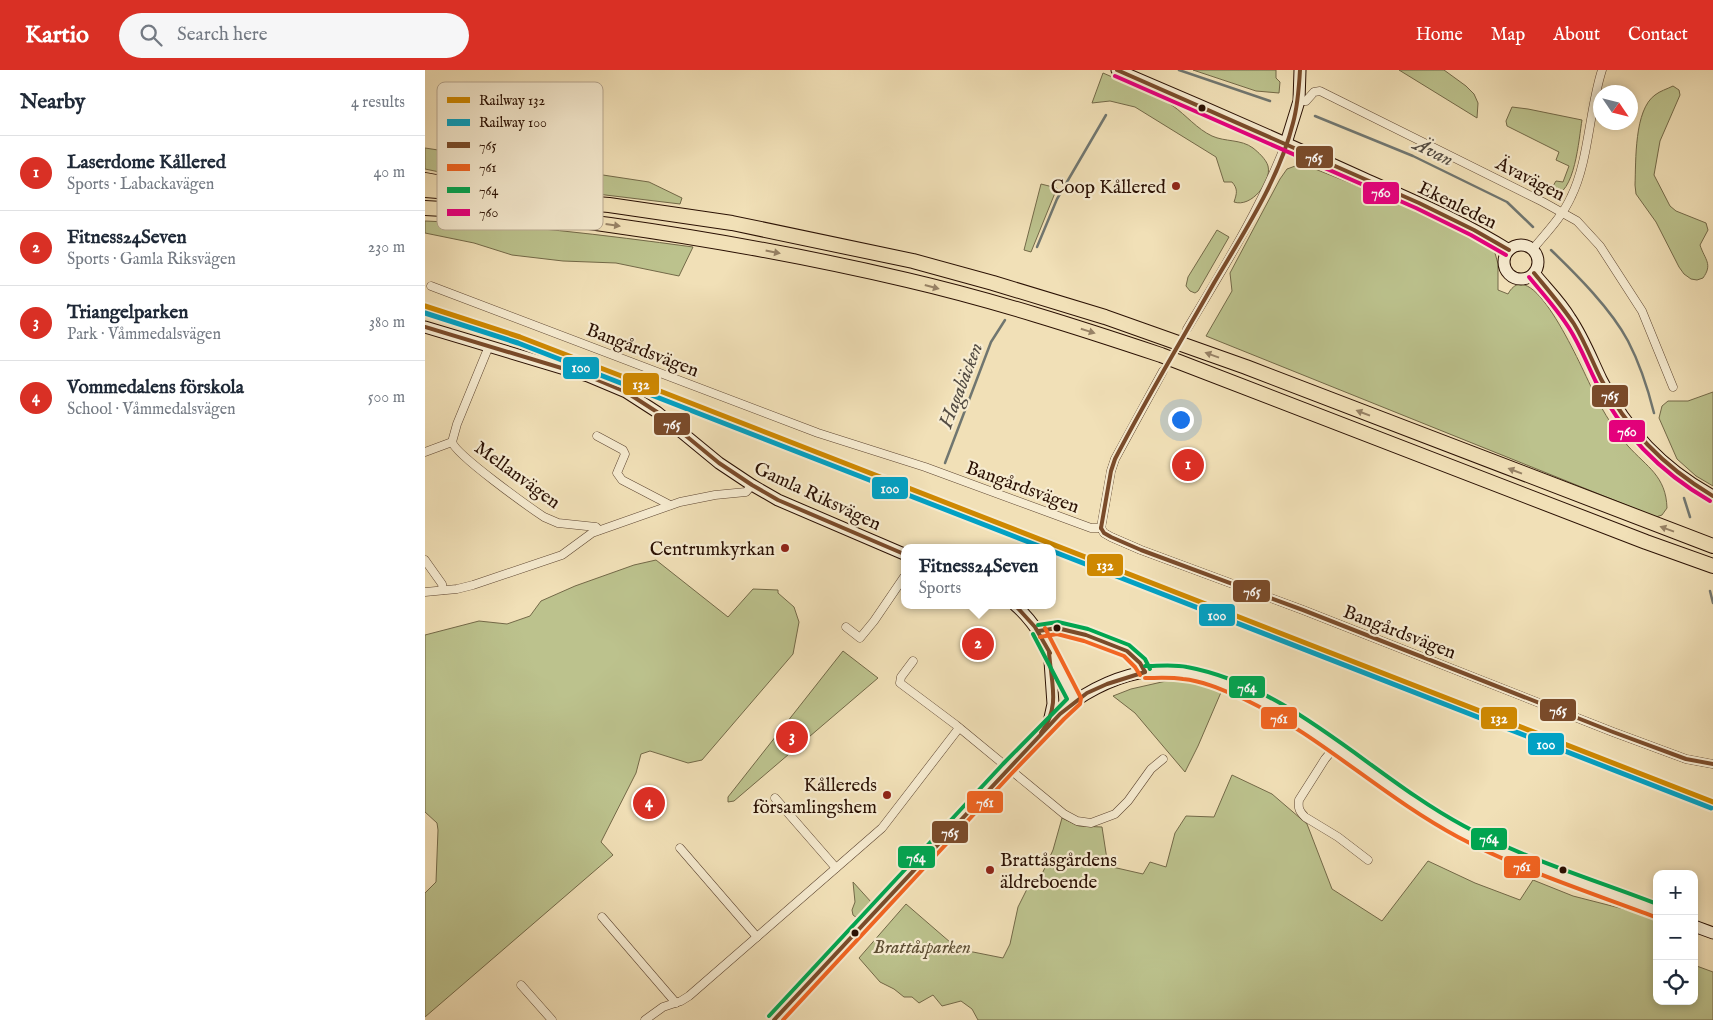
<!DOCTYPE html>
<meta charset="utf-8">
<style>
:root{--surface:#fff;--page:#f6f6f7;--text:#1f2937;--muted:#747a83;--line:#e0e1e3;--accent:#d93025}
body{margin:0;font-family:"IM FELL English",serif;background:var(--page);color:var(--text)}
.controls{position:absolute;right:15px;bottom:15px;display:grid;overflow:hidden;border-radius:10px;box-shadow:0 2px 8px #0003}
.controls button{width:45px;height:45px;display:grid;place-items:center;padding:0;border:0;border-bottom:1px solid var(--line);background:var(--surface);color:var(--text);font:25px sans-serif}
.compass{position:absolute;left:1168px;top:15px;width:45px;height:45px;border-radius:50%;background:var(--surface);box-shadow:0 2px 8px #0003;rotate:125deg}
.you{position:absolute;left:755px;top:349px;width:18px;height:18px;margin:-12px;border:4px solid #fff;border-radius:50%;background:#1a73e8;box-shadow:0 0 0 8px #1a73e833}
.badge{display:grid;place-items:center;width:32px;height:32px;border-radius:50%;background:var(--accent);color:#fff;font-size:16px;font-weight:700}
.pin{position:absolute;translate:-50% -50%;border:2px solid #fff;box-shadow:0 1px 5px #0006}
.popup{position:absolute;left:476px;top:474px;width:155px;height:65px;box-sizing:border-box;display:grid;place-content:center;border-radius:10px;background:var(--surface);filter:drop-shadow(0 1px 4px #0005);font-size:16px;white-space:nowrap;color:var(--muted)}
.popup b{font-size:19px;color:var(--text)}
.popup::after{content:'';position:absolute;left:50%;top:100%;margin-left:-10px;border:10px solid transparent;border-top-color:var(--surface)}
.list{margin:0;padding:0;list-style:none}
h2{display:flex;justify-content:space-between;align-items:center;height:65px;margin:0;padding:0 20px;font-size:21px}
h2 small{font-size:16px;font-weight:400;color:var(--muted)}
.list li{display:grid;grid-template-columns:32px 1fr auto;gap:15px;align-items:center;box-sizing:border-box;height:75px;padding:0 20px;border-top:1px solid var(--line)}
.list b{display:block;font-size:19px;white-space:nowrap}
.list p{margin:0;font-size:16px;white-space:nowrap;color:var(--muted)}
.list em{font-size:16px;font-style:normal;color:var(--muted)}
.icon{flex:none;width:28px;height:28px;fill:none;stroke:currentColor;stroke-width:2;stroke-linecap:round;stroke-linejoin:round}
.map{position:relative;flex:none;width:1288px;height:950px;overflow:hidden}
header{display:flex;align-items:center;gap:30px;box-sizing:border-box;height:70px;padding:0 25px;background:var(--accent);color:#fff}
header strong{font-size:24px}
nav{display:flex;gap:28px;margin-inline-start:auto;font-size:18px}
.search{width:350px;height:45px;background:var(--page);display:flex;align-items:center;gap:12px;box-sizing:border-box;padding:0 18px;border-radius:28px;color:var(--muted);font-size:19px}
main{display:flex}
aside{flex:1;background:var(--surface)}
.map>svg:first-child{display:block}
</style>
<header>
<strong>Kartio</strong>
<div class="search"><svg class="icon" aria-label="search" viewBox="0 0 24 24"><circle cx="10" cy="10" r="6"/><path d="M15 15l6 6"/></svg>Search here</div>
<nav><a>Home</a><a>Map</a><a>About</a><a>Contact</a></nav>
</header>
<main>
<aside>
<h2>Nearby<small>4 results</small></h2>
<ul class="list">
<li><span class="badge">1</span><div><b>Laserdome Kållered</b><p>Sports · Labackavägen</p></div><em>40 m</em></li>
<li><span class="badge">2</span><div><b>Fitness24Seven</b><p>Sports · Gamla Riksvägen</p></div><em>230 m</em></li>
<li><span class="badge">3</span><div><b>Triangelparken</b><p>Park · Våmmedalsvägen</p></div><em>380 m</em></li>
<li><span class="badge">4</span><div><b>Vommedalens förskola</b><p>School · Våmmedalsvägen</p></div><em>500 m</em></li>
</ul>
</aside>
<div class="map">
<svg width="1288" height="950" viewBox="0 0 1288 950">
<rect width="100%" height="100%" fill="#f1e0b7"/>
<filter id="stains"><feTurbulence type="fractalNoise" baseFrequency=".004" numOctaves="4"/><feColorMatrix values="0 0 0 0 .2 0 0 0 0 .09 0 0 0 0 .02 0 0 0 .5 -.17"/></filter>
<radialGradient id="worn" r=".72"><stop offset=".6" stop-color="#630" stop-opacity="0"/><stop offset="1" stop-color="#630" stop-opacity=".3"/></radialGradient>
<g fill="#bcc28d" stroke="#736948">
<polygon points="768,0 851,0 851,8 855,12 854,23 831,21"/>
<polygon points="974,0 1019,0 1041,16 1049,24 1053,33 1052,48"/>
<path d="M678 3C698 12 730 23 748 36 761 45 772 59 787 66 800 72 816 69 828 78 833 82 841 89 843 96 847 112 826 138 809 132 812 123 813 119 807 112H799L791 87 710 37 685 31 667 33Z"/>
<path d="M1248 16 1254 20 1255 25 1235 71 1229 105 1245 136 1251 141 1281 153 1283 160 1275 175C1280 190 1288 194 1278 208L1272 210 1266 209 1259 204 1254 197 1231 152 1211 124 1210 115C1211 91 1209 40 1230 25 1235 21 1242 19 1248 16Z"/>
<path d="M1087 37 1103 39 1157 50C1154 67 1150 127 1127 125L1125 121 1131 111 1138 112 1144 96 1131 90 1134 82 1082 56 1081 51Z"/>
<polygon points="0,78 224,112 257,128 255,134 48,109 0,99"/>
<path d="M873 95 885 97 1031 155 1059 171 1070 183 1073 194V220L1083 224C1109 176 1166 321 1175 335 1183 349 1192 364 1203 376 1222 397 1241 406 1242 438L1237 445 1231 447 781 266 807 221 805 203 855 109 862 99Z"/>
<polygon points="616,114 632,118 606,182 599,180"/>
<path d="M0 151C90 154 179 165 268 177L254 206 191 193 138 191 87 185 49 173 0 163Z"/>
<polygon points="792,160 804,167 773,221 770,223 765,221 761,216 763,207"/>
<polygon points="1288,322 1288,416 1271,406 1252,389 1234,348 1237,336 1243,331 1263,331"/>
<polygon points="231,490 303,547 328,519 353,520 353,523 369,537 374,552 368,584 277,690 263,693 225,681 216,684 211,703 176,772 188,785 0,947 0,823 11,812 13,760 12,753 0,742 0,565 54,551 82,554 105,546 116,531 150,516 209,495"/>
<polygon points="418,581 453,608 309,731 303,732 303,727"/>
<polygon points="750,609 768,611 797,620 773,676 760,702 710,643 688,626 706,619"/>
<polygon points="807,705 847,724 882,754 907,819 957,851 1003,791 1050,813 1095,830 1108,810 1148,826 1218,844 1232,850 1232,931 1269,931 1269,895 1288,902 1288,950 553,950 547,939 536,931 517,936 508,925 494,933 487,927 479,927 469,919 455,912 434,888 481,834 533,879 578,888 585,874 593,837 602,819 617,804 628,780 637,748 654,756 677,757 683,796 718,804 725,792 741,797 750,763 761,746 789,747"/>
<polygon points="428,812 447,833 432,848 428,845 427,840 430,832"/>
</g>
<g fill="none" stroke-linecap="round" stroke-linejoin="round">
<g stroke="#707670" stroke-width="2.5">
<polyline points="754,0 845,31"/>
<polyline points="890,46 988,86 1082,132 1108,157"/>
<polyline points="612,177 632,129 681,45"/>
<path d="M1126 180C1152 205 1186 239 1203 271 1215 294 1223 319 1229 343"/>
<polyline points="520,393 566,272 580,250"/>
<polyline points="1259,428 1265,447"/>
<polyline points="1285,521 1288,533"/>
</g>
<polyline stroke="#d3c19c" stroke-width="8" stroke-dasharray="8 4" stroke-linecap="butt" points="738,301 762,259"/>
<defs>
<g id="street">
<polyline points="874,31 881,31 889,22 895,21 1118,132 1152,151 1175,176 1217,241 1248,317"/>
<path d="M1107 180C1121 163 1137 147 1146 127 1164 91 1164 40 1177 0"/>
<polyline points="6,216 393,363 500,397 666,458 676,458"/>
<path d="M762 259C798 199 836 138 861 73"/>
<polyline points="172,366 198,380 200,384 192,403 197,410 245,435"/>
<path d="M27 372C31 385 104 437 119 447L133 453 171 457 174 460"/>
<polyline points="0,382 27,372 32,354 64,276"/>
<polyline points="676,458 679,463 686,467 716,480 878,540 1188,662 1261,689 1288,694"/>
<polyline points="676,458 686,401 690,389 738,301"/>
<polyline points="0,490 17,514 18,520"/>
<polyline points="0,522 32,519 48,515 137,485 167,463 255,432 290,425 321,422 327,415"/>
<polyline points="421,557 435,568 449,551 479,507"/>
<polyline points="488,591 476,607 475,613 531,655 639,744 652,751 666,753 690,744 703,731 726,699 738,689"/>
<path d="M910 677 900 689 874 730C873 738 874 741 880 747L913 767 943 790"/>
<polyline points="350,728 411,798"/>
<polyline points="255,778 332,867"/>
<polyline points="177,847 251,933"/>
<polyline points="96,915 127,950"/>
<polyline points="220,950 238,937 256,931 264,926 457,758 534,658"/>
<polyline points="349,950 583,698 635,644 650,631"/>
</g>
<g id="secondary">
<path d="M692 0C775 35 857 71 938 108 987 130 1038 151 1084 180"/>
<polyline points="861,73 874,31 875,0"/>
<circle cx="1096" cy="192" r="17"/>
<path d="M1109 203C1121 218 1135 231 1145 248 1158 267 1166 288 1176 309 1202 361 1237 398 1288 426"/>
<polyline points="0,257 163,306 201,322 232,342 294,393 327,415 353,430 479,484"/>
<path d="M590 535C619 560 632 598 650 631 675 614 705 602 735 600 750 599 765 604 780 608 872 635 949 712 1032 759 1095 795 1165 814 1232 841"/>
<polyline points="623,657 628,634 625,591"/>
<polyline points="1269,856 1288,863"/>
</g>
<g id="highway">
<polyline points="0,110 22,114"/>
<polyline points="0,120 184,135 307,153 488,191 568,213 680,247 821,297 1288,476"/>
<path d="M0 138C62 142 123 146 185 155 284 169 384 187 482 210 568 230 652 257 736 285L1221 472 1288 496"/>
</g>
</defs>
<use href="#street" stroke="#5c4430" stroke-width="9"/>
<use href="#secondary" stroke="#2a1003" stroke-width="13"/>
<use href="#highway" stroke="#2a1003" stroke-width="16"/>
<use href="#street" stroke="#f6ebd0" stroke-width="8"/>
<use href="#secondary" stroke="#f6ebd0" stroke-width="11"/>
<use href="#highway" stroke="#f1e0b7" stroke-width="14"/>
<defs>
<g id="bus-1">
<polyline points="692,0 994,133 1049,160 1084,180"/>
<path d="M1109 203C1123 220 1137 236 1149 254 1160 272 1167 291 1176 309 1202 360 1239 397 1288 426"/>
<polyline points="0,257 163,306 201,322 232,342 294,393 327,415 353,430 479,484"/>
<polyline points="676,458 679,463 686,467 716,480 878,540 1188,662 1261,689 1288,694"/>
<path d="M676 458 686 401 690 389C721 329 756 271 789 213 819 162 854 110 868 53 873 35 874 18 875 0"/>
<polyline points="590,535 610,557 625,583"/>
<polyline points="614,561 632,558 661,565 702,581 715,593 720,602"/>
<path d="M616 663C636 637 626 612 624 582"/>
<polyline points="349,950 635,644 662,623 682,614 720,602"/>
</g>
<g id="bus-2">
<polyline points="615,567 632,564 659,571 699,586 710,597 715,605"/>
<path d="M720 608C732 608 746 607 758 609 779 611 800 621 819 629 896 666 958 727 1033 767 1095 800 1164 822 1230 847"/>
<polyline points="358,950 588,702 639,649 655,634 656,628 620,558"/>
</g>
<g id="bus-3">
<polyline points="613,555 633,552 663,559 704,575 720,589 725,599"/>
<path d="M720 596C733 596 749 594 762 597 868 617 947 707 1039 756 1100 789 1167 809 1232 834"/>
<polyline points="344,946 578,694 642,629 608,564"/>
</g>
<g id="bus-4">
<polyline points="690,6 991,138 1046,165 1081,185"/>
<path d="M1104 207C1118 224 1132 239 1144 258 1155 275 1162 294 1171 312 1197 364 1235 402 1285 431"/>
</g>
</defs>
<use href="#bus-1" stroke="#f6ebd0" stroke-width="8"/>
<use href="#bus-2" stroke="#f6ebd0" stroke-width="8"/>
<use href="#bus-3" stroke="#f6ebd0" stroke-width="8"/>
<use href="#bus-4" stroke="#f6ebd0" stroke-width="8"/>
<use href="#bus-1" stroke="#7a4b2a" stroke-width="4"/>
<use href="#bus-2" stroke="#f26522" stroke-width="4"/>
<use href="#bus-3" stroke="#00a651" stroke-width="4"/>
<use href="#bus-4" stroke="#e5007d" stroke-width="4"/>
<defs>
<polyline id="rail-1" points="0,236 95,267 199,307 1288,732"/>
<g id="rail-2">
<polyline points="0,243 93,273 619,478"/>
<polyline points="627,481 1286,738"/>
</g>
</defs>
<use href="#rail-1" stroke="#f6ebd0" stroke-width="9"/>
<use href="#rail-2" stroke="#f6ebd0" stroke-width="9"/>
<use href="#rail-1" stroke="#ce8801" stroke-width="5"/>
<use href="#rail-2" stroke="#02a1c4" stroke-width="5"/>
</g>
<defs><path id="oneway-solid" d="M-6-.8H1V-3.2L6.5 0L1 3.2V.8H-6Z" transform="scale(1.25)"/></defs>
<g fill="#978266">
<use href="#oneway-solid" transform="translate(188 155) rotate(8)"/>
<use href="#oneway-solid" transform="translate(348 182) rotate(11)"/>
<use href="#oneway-solid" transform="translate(507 217) rotate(15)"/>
<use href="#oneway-solid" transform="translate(663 261) rotate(17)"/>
<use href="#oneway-solid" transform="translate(787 285) rotate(-160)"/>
<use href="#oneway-solid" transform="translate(938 343) rotate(-159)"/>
<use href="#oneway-solid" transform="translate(1090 401) rotate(-159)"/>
<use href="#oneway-solid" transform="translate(1242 459) rotate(-160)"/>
</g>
<g fill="#2a1003" stroke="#f6ebd0" stroke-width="2">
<circle cx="777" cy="38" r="4.5"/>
<circle cx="632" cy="558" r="4.5"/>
<circle cx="1138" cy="800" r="4.5"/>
<circle cx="430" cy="863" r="4.5"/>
</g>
<g fill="#8f2418" stroke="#f6ebd0" stroke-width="2">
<circle cx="751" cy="116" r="5"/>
<circle cx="360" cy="478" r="5"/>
<circle cx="462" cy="725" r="5"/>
<circle cx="565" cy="800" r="5"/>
</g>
<g text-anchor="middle" stroke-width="4.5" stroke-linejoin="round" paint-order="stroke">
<g font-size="19" fill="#2a1003" stroke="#f6ebd0">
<text transform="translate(1106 108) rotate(27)" y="7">Ävavägen</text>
<text transform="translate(1033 134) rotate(26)" y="7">Ekenleden</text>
<text transform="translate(218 279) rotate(21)" y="7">Bangårdsvägen</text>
<text transform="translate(93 404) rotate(36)" y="7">Mellanvägen</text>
<text transform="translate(598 416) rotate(20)" y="7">Bangårdsvägen</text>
<text transform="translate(393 425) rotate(25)" y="7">Gamla Riksvägen</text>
<text transform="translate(975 561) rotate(21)" y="7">Bangårdsvägen</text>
</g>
<g font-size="19" fill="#2a1003" stroke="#f6ebd0" text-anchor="end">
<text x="741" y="123">Coop Kållered</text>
<text x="350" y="485">Centrumkyrkan</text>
<text x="452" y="721">Kållereds<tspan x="452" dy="22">församlingshem</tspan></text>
<text x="575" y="796" text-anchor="start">Brattåsgårdens<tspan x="575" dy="22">äldreboende</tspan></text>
</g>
<g font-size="19" font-style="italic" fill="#5d4e33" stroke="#f6ebd0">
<text x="497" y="883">Brattåsparken</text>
</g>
<g font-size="20" font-style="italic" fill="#534c43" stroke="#f6ebd0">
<text transform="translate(1009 81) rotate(26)" y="7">Ävan</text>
<text transform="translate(535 315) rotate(-69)" y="7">Hagabäcken</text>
</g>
</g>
<rect x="12" y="12" width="166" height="148" rx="8" fill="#f6ebd0" stroke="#b9a992" stroke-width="1"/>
<rect x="22" y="27" width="23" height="6" fill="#ce8801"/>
<rect x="22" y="49" width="23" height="7" fill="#02a1c4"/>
<rect x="22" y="72" width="23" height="6" fill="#7a4b2a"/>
<rect x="22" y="94" width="23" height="7" fill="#f26522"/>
<rect x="22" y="117" width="23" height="6" fill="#00a651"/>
<rect x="22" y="139" width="23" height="7" fill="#e5007d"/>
<g font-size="14" fill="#2a1003">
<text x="54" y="35">Railway 132</text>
<text x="54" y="57">Railway 100</text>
<text x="54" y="80">765</text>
<text x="54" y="102">761</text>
<text x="54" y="125">764</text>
<text x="54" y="147">760</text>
</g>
<g stroke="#f6ebd0" stroke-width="2">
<rect x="870" y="75" width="39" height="24" rx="5" fill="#7a4b2a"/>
<rect x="937" y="111" width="38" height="24" rx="5" fill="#e5007d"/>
<rect x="137" y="286" width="38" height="24" rx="5" fill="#02a1c4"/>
<rect x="197" y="302" width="38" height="24" rx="5" fill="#ce8801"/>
<rect x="1166" y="314" width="38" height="24" rx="5" fill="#7a4b2a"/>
<rect x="228" y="342" width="38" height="24" rx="5" fill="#7a4b2a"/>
<rect x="1183" y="349" width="38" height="24" rx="5" fill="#e5007d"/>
<rect x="446" y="406" width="38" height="24" rx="5" fill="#02a1c4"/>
<rect x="661" y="483" width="38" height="24" rx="5" fill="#ce8801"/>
<rect x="807" y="509" width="39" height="24" rx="5" fill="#7a4b2a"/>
<rect x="773" y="533" width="38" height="24" rx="5" fill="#02a1c4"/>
<rect x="803" y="605" width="38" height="24" rx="5" fill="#00a651"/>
<rect x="1114" y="628" width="38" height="24" rx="5" fill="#7a4b2a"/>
<rect x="835" y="636" width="38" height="24" rx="5" fill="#f26522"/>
<rect x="1055" y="636" width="38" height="24" rx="5" fill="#ce8801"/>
<rect x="1102" y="662" width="38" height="24" rx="5" fill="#02a1c4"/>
<rect x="541" y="720" width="38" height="24" rx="5" fill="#f26522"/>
<rect x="506" y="750" width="38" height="24" rx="5" fill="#7a4b2a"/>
<rect x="1045" y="757" width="38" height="24" rx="5" fill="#00a651"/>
<rect x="472" y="775" width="39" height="24" rx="5" fill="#00a651"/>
<rect x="1078" y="785" width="38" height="24" rx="5" fill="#f26522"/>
</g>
<g font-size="14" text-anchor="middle" font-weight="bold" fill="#fff">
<text x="889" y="92">765</text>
<text x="956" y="127">760</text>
<text x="156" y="302">100</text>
<text x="216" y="319">132</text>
<text x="1185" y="330">765</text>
<text x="247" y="359">765</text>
<text x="1202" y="366">760</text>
<text x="465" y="423">100</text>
<text x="680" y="500">132</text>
<text x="827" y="526">765</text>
<text x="792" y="550">100</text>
<text x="822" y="622">764</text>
<text x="1133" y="645">765</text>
<text x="854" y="653">761</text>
<text x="1074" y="653">132</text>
<text x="1121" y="679">100</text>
<text x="560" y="737">761</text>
<text x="525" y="767">765</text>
<text x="1064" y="773">764</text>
<text x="491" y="792">764</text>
<text x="1097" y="801">761</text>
</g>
<rect width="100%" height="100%" filter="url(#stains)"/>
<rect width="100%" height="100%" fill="url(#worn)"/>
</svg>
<div class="controls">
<button>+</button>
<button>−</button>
<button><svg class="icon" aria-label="locate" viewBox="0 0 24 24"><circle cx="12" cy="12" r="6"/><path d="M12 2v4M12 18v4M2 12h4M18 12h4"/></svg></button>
</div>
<svg class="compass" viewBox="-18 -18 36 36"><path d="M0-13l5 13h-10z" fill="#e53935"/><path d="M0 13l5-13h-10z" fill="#747a83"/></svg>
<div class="you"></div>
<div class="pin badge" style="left:763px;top:395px">1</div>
<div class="pin badge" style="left:553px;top:574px">2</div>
<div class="popup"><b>Fitness24Seven</b>Sports</div>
<div class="pin badge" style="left:367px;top:667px">3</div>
<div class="pin badge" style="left:224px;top:733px">4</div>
</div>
</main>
